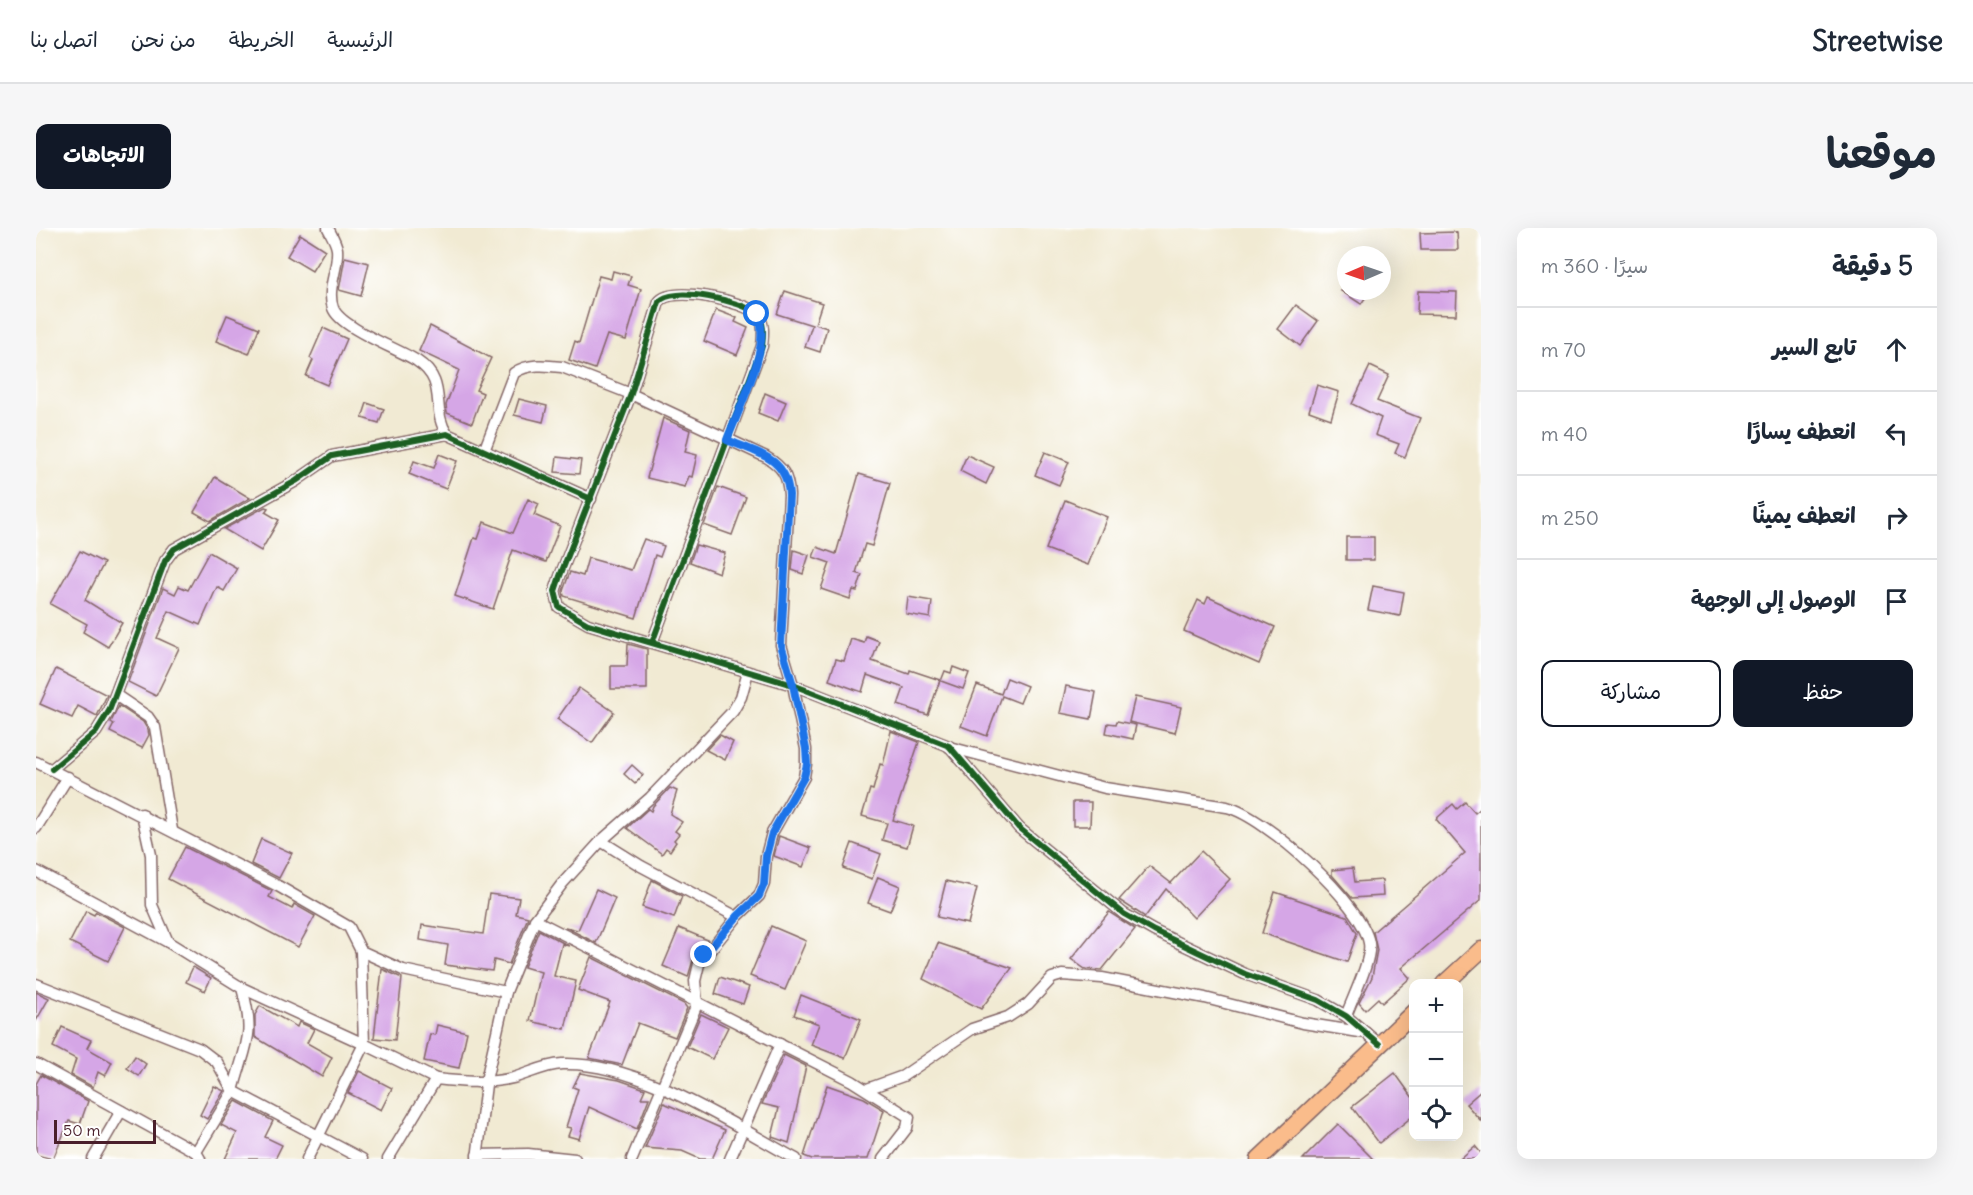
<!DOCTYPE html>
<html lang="ar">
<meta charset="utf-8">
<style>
:root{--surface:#fff;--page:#f6f6f7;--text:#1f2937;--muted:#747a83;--line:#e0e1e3;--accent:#111827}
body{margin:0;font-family:Delius,"Playpen Sans Arabic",sans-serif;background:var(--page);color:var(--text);direction:rtl}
.controls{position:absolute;right:18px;bottom:18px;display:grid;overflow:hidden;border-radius:12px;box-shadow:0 6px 24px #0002}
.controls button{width:54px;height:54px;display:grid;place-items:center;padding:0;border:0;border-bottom:2px solid var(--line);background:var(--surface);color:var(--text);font:30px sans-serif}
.compass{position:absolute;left:1301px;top:18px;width:54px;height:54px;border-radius:50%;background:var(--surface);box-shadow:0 6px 24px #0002;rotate:268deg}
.scale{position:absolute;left:18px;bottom:15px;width:102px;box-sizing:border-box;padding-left:6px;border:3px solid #4a1f2b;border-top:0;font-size:16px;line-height:21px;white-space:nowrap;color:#4a1f2b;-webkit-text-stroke:4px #fff;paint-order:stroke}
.stop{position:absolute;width:18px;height:18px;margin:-14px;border:4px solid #1a73e8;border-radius:50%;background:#fff}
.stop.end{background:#1a73e8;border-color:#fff;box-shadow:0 2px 6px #0008}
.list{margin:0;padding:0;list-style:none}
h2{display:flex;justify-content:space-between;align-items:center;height:78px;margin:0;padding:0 24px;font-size:26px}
h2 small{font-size:20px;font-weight:400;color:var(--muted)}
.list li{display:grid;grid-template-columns:39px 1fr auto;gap:18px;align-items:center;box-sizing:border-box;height:84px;padding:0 24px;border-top:2px solid var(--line)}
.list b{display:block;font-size:22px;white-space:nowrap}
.list em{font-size:20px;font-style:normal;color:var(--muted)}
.actions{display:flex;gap:12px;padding:18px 24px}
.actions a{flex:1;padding:14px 0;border:2px solid var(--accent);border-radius:12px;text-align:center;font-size:21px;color:var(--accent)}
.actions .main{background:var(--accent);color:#fff}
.icon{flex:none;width:33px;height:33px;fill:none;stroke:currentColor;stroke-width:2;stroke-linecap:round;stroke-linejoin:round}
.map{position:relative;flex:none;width:1445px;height:931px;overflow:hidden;direction:ltr;border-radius:12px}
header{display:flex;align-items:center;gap:36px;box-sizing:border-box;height:84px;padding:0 30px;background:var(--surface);border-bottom:2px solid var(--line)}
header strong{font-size:28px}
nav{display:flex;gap:33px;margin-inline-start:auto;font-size:21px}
.intro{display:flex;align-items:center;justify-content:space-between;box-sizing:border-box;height:144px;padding:0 36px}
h1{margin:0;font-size:42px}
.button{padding:15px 27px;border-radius:12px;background:var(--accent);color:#fff;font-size:21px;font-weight:700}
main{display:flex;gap:36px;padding:0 36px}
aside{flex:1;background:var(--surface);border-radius:12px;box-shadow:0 6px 24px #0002}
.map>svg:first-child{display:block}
</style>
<header>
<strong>Streetwise</strong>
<nav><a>الرئيسية</a><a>الخريطة</a><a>من نحن</a><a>اتصل بنا</a></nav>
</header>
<div class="intro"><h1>موقعنا</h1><a class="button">الاتجاهات</a></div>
<main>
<aside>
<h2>5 دقيقة<small>سيرًا · 360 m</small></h2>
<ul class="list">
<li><svg class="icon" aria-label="ahead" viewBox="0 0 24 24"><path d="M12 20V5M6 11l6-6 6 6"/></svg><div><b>تابع السير</b></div><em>70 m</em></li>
<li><svg class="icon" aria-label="left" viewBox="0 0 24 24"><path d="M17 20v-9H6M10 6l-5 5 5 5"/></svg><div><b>انعطف يسارًا</b></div><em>40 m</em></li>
<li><svg class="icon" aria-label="right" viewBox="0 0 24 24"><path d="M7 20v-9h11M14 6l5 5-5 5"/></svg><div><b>انعطف يمينًا</b></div><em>250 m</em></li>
<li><svg class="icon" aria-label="arrive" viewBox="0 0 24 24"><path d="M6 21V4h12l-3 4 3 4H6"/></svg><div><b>الوصول إلى الوجهة</b></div></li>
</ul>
<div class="actions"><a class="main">حفظ</a><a>مشاركة</a></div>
</aside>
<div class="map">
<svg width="1445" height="931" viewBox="0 0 1445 931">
<rect width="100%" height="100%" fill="#fff"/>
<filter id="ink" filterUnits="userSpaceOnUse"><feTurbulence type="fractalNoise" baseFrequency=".0167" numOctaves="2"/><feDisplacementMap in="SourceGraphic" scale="12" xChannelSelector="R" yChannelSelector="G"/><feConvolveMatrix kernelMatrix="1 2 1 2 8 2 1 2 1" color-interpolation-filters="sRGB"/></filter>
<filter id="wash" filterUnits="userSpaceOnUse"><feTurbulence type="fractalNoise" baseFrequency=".008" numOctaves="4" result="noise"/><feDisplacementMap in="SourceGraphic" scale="24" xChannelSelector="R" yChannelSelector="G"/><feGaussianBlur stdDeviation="1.35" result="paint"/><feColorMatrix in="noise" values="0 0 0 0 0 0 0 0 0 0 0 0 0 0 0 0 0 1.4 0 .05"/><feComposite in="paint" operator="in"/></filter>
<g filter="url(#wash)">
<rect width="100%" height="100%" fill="#f1ead3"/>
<g id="blocks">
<g fill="#d5a6e6">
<polygon points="1421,4 1422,22 1385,22 1384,5"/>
<polygon points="264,6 289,22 276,43 251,28"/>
<polygon points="309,29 333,35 325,68 303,62"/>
<polygon points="577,43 595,48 592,57 605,61 590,112 571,107 559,141 533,132 539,113 543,115 563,48 575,51"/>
<polygon points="749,63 786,75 779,96 791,100 784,124 769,119 776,97 741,86"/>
<polygon points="1305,63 1334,63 1325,76"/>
<polygon points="1382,63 1421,64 1420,87 1381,86"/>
<polygon points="1260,77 1282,93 1264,118 1242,101"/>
<polygon points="680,82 701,90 699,94 712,100 701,127 668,113"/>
<polygon points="191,87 223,100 213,126 180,113"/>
<polygon points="394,98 455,130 440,162 447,165 436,195 411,185 410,177 423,142 383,123"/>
<polygon points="287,100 311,111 291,157 270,148 277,132 274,130"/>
<polygon points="1334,138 1353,147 1341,173 1384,190 1369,229 1359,225 1363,216 1339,207 1345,190 1316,176"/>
<polygon points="1281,157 1303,164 1295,191 1273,183"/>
<polygon points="729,165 750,174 742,193 722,185"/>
<polygon points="483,171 511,178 507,194 478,187"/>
<polygon points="331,175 348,181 343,195 326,190"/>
<polygon points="627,190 654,202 649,224 661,227 656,249 653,248 649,259 611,250"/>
<polygon points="1009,224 1033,234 1023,257 999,247"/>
<polygon points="403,226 421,233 410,261 373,246 378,233 398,240"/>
<polygon points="931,227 958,239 950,256 924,243"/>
<polygon points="521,229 545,232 543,246 519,244"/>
<polygon points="823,246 854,255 836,318 829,316 820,345 826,347 821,363 817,362 814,371 785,361 794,335 777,329 781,319 800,326"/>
<polygon points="179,249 214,270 174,293 158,284"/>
<polygon points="682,259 710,269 696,307 668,297"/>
<polygon points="492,271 503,276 498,287 524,298 510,334 477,322 457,381 419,368 438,310 442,311 448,294 477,305"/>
<polygon points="1029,272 1071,289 1052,337 1010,321"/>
<polygon points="229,279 232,280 229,284 243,292 225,323 188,301"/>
<rect x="1310" y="309" width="28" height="23"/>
<polygon points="608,311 628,318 624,329 619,327 600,390 528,368 527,363 534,344 547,348 552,330 595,342"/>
<polygon points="660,317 689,325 683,345 654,334"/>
<polygon points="758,322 773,327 767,346 756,342"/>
<polygon points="44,323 68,335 49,372 86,395 72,419 47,404 51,396 14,376"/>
<polygon points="173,324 201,340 188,363 181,359 164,397 133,383 121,410 143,420 120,468 92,454 127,360 139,366 143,358 152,362"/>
<polygon points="1337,358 1368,364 1364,388 1332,382"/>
<polygon points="872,369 896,373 894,390 870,386"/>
<polygon points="1172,369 1239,399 1223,436 1148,403 1162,372 1169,376"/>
<polygon points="830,408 843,413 836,433 873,446 874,442 904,452 892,487 862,477 868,460 831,447 826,464 793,452 800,431 808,433 815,411 828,415"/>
<polygon points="592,416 611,421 611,461 575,461 575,438 591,438"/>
<polygon points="917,439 933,445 927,461 905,453 909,443 915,445"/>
<polygon points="20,441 71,467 61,488 42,478 36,490 4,476"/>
<polygon points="971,450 991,458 984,475 966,468 951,508 925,498 941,457 965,466"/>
<polygon points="1030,458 1060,464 1055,491 1024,485"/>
<polygon points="543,460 578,484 556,515 521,491"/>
<polygon points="1099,469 1145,479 1139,505 1093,494"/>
<polygon points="83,478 107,494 112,502 113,507 106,520 74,504 78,496 75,494"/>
<polygon points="1081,493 1100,497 1097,511 1070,505 1072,495 1080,496"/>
<polygon points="855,503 883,514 857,592 877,598 871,619 846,612 851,595 826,588 834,561 837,562 844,536 847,537"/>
<polygon points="684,507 697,514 689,532 670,522"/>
<polygon points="596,537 607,547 599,556 588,546"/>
<polygon points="634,560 641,563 634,586 646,594 639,603 643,606 638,612 640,614 634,623 630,620 626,626 591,600 612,581 615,583 617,578"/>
<polygon points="1037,574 1055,574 1054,598 1037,598"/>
<polygon points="1429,574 1439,585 1445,580 1445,672 1365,740 1374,750 1346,775 1342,770 1329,782 1323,775 1336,749 1341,722 1337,704 1429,625 1400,591 1417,576 1421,581"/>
<polygon points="743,608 775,620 767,639 738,628"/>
<polygon points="225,611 256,625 243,650 215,636"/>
<polygon points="816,615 845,626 836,651 807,640"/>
<polygon points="149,619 236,663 233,669 256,681 258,676 279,688 262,719 132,651"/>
<polygon points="1165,623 1194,651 1158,690 1130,661 1109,689 1083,672 1113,638 1135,655"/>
<polygon points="1317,640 1319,654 1346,652 1347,668 1316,670 1296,647 1296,642"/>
<polygon points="842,649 864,658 854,683 832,675"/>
<polygon points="616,652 646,668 638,690 606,679"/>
<polygon points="910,653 941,660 932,696 901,689"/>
<polygon points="560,661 579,670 560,715 529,699 542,702"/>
<polygon points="1239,664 1311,688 1321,705 1311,734 1226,705"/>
<polygon points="453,666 483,670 480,686 492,689 473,736 458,732 456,743 409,737 412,717 384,712 386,697 447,706"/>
<polygon points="50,683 58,687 60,684 89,699 72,733 34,714"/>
<polygon points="1073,684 1099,701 1066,742 1049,741 1035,731"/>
<polygon points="735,698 770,713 749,762 714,748"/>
<polygon points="643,700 672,712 657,732 652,749 627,738"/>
<polygon points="503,702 533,718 526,716 518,748 540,753 529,801 494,793 505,744 488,739"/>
<polygon points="902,715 976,740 945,781 887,751"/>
<polygon points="555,729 648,776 651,780 639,809 602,795 586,837 553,830 574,774 542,762"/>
<polygon points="157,739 175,750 169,763 150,754"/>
<polygon points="346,741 366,750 359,812 338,810"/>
<polygon points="684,749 713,759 707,776 679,766"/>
<polygon points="0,764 13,770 0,793"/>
<polygon points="765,767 825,791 809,830 775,817 783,796 758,787"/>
<polygon points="224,778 261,799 263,794 278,801 271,815 296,829 286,849 219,809 219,787"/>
<polygon points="665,786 692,799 676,831 651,819"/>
<polygon points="401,797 431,804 423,840 388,833 394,806 399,807"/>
<polygon points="26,799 55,812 51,820 76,834 69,848 62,844 57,859 35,847 40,831 17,819"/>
<polygon points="748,827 770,838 753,915 736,909 743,880 726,876"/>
<polygon points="99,828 110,836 103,848 91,840"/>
<polygon points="323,843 356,860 345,882 312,865"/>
<polygon points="544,845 583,852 609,861 605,870 613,870 601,901 553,879 543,911 532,908 535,900 530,899 542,861 537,859"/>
<polygon points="1359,845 1377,870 1377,888 1343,915 1316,879"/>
<polygon points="5,847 52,873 44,896 33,893 17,931 0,927 0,856"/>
<polygon points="791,857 828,870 848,882 832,931 776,931 768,928"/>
<polygon points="178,858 188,863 171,891 164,887"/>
<polygon points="1445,863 1445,893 1430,876"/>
<polygon points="200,873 237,893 229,909 246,917 239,931 189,931 201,905 185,897"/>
<polygon points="628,875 689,902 676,931 664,931 646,923 609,920"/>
<polygon points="1302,896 1337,931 1267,931"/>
<polygon points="1439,918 1445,925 1445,931 1424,931"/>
</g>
</g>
</g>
<g filter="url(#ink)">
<use href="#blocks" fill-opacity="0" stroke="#846666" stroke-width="1.5"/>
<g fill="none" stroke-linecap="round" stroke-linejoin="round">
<defs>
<g id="street">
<path d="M292 0C295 6 300 14 301 21 303 40 290 60 297 80 304 100 363 121 381 133 413 154 394 181 411 206"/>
<path d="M448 223 478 145C492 135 510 137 526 139L595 166 730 229C747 239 752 248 753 267L745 417 757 457 770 521V536L768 549 736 605 730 628 728 656 723 668 701 689 663 736 659 753 661 776 596 931"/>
<path d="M616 415 726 118C727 108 729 94 721 86 708 73 635 57 623 74L595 166 524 348 519 363 523 379 552 396 757 457 913 518 983 600 1088 686 1118 703 1209 746 1282 772 1310 788 1343 816"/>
<polyline points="81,468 112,489 119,499 136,602"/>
<path d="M913 519 1069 560 1191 579C1230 589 1326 675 1333 715 1336 732 1316 771 1310 788"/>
<polyline points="0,534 242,658 313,699 325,723 328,816 400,851"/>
<polyline points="16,541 60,504 73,483 129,333 138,321 260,253 296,228 411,206 555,271"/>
<path d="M106 586 115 627 116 677 132 714 206 760C220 810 209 816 197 863L326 931"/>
<polyline points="0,600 32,549"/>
<polyline points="565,613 605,638 701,689"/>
<polyline points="0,643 132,714"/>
<polyline points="499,692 816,853 873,889 871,900 847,931"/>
<polyline points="325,723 367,742 470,764"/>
<polyline points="0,756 164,821 181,834 197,863 160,924 164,931"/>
<polyline points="206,760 328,816 271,931"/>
<polyline points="0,836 160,924"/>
<polyline points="831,861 867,848 936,801 972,789 992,776 1016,750 1026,747 1066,750 1169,770 1267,795 1330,805"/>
<polyline points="441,927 492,926 539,931"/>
<polyline points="57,931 85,883"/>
<path d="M352 931 400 851C426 854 452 856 477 850 494 845 509 837 526 836 601 833 694 895 760 931"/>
<polyline points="441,931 451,848 470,764 499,692 526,656 565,613 614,570 697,483 705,469 712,444"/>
<polyline points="694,931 744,816"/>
</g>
<g id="primary">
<polyline points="1408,756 1445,722"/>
<polyline points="1223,931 1378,784"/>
</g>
</defs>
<use href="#street" stroke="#846666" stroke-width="13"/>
<use href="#primary" stroke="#846666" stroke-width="19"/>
<use href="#street" stroke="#fff" stroke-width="10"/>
<use href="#primary" stroke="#fabc8b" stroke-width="16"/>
<defs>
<g id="cycleway">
<path d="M616 415 726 118C727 108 729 94 721 86 708 73 635 57 623 74L595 166 524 348 519 363 523 379 552 396 757 457 913 518 983 600 1088 686 1118 703 1209 746 1282 772 1310 788 1343 816"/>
<polyline points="16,541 60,504 73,483 129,333 138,321 260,253 296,228 411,206 555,271"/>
</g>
</defs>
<use href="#cycleway" stroke="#fff" stroke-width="10"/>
<use href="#cycleway" stroke="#1b5e20" stroke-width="6"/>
</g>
</g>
<g fill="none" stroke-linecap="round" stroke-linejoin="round" filter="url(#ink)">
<path stroke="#1a73e8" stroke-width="8" d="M668 727 701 689 723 668 728 656 730 628 736 605 768 549 771 536 770 521 757 457 745 417 753 267C751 229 721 225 691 212 702 182 738 114 721 86"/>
</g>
</svg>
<div class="controls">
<button>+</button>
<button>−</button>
<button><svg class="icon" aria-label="locate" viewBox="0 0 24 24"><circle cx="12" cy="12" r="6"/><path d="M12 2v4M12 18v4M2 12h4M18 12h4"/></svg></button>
</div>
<svg class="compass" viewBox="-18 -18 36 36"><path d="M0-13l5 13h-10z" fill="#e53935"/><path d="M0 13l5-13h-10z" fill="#747a83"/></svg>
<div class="scale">50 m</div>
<div class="stop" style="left:721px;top:86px"></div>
<div class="stop end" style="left:668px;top:727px"></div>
</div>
</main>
